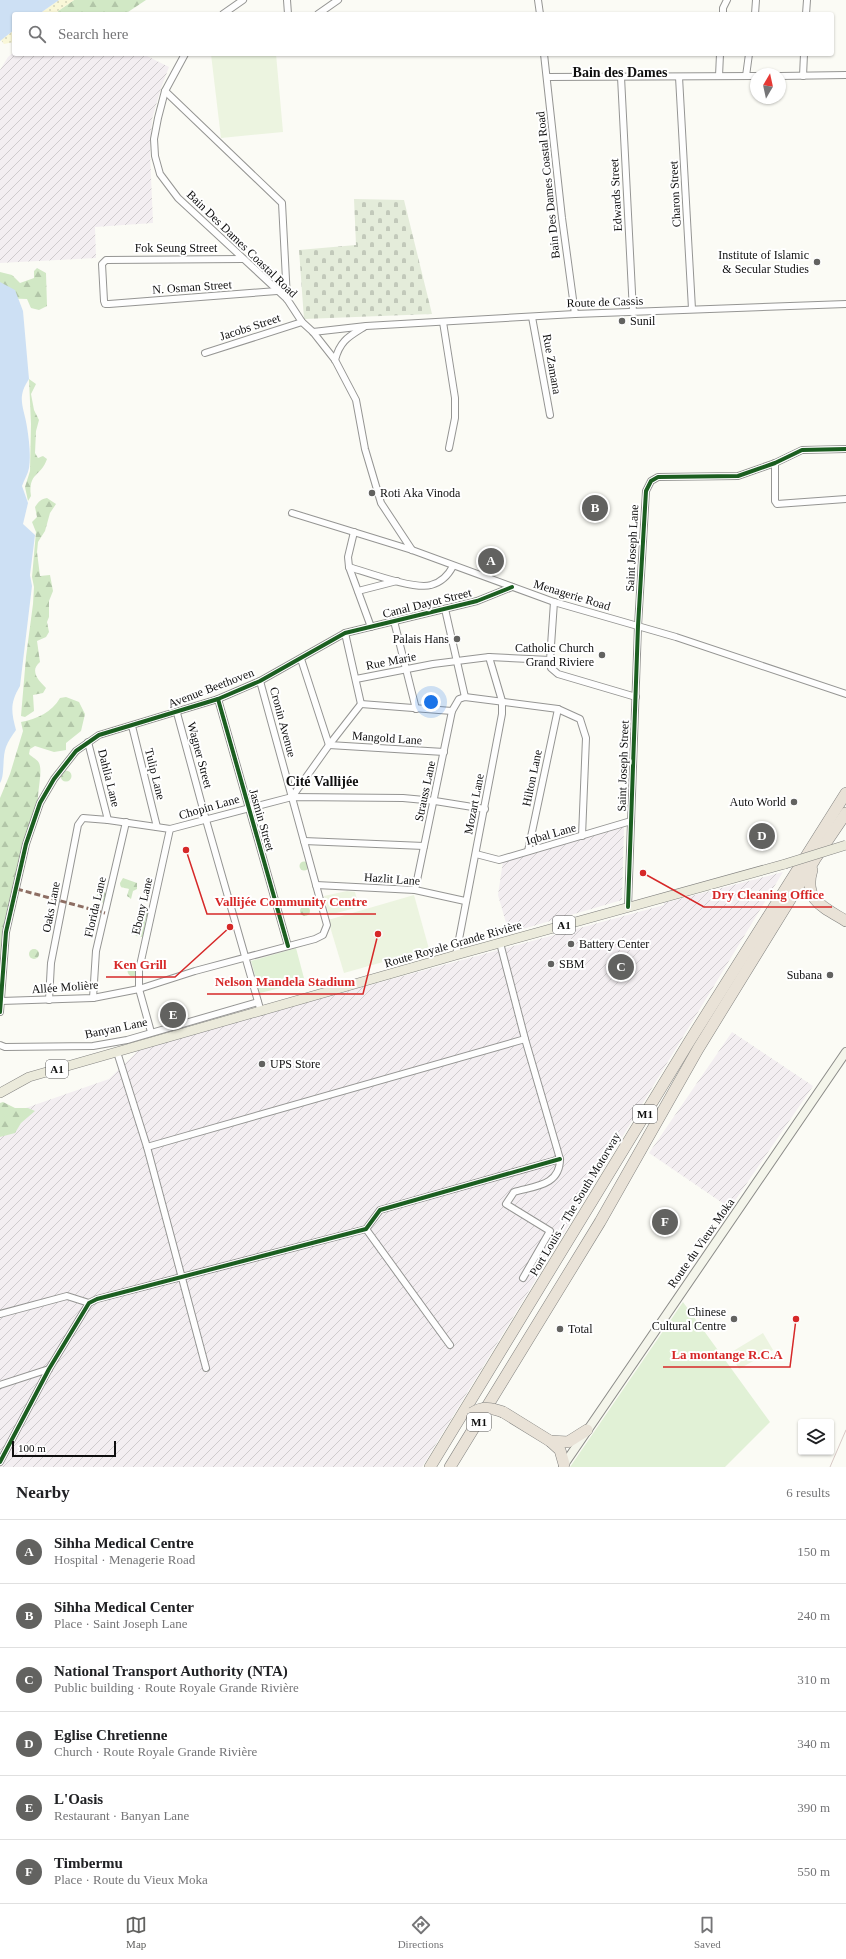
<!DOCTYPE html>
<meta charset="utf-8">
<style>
:root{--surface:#fff;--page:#f2f2f2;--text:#202124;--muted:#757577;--line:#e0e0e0;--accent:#626260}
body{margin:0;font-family:"Times New Roman",serif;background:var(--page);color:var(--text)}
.controls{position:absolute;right:12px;bottom:12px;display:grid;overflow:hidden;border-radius:4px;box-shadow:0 1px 3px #0004}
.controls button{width:36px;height:36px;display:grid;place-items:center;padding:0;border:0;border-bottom:1px solid var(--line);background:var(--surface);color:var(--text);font:20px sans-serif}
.compass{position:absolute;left:750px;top:68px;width:36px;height:36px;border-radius:50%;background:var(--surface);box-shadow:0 1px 3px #0004;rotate:9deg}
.scale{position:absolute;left:12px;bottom:10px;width:104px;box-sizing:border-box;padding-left:4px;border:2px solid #0f0f0f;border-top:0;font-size:11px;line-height:14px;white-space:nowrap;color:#0f0f0f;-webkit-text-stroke:3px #fff;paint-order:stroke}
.you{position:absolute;left:431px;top:702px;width:14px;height:14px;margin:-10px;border:3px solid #fff;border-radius:50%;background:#1a73e8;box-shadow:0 0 0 6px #1a73e833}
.badge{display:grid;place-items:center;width:26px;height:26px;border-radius:50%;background:var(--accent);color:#fff;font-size:13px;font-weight:700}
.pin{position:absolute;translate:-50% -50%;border:2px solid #fff;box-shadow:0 1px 4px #0006}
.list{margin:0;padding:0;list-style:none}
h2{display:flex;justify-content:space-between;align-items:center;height:52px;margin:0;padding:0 16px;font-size:17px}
h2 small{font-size:13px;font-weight:400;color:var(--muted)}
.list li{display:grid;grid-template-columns:26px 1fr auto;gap:12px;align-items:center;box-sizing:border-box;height:64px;padding:0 16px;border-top:1px solid var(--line)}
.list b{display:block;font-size:15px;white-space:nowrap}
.list p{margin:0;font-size:13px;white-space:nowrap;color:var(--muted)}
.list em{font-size:13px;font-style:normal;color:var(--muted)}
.icon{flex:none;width:22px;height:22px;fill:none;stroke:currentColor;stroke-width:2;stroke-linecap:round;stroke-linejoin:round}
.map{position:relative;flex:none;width:846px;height:1467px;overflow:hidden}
.search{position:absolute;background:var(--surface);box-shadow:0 1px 3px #0004;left:12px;right:12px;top:12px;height:44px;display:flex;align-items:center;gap:10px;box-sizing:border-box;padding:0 14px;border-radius:4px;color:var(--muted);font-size:15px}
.sheet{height:436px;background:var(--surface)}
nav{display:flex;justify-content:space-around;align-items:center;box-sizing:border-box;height:56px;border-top:1px solid var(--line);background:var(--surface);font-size:11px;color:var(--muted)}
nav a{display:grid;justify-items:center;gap:2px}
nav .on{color:var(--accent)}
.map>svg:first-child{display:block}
</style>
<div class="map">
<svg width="846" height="1467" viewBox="0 0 846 1467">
<defs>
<pattern id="industrial-furrows" width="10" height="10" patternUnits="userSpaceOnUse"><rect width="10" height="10" fill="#f3eef1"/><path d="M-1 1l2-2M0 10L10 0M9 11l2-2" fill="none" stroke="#cfcbcd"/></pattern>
<pattern id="forest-firs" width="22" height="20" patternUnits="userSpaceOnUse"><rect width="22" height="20" fill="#d1e8c5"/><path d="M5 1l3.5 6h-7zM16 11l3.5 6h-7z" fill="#b2c6a8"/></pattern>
<pattern id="sand-dots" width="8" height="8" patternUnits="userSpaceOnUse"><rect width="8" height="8" fill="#f9f7d8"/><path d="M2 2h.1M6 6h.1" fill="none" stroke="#d4d3b8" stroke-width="1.8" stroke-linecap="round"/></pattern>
<pattern id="cemetery-stones" width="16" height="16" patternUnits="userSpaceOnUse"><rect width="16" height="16" fill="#e4ecda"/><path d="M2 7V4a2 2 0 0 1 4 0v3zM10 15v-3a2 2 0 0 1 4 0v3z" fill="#c2c9ba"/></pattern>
</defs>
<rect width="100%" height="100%" fill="#fbfbf5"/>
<g fill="url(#industrial-furrows)">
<polygon points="14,52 14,54 143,54 169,67 161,88 152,119 150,152 153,223 95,227 96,258 0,263 0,70 8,57"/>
<polygon points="624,827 622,900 509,933 498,895 503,861"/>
<polygon points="783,872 422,1467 0,1467 0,1117 109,1079 142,1047 664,905 664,903"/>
<polygon points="732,1032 813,1086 730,1208 649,1153"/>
</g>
<g fill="url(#forest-firs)">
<polygon points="74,0 146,0 125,14 57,14 58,11"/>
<polygon points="37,268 46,273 47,306 39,310 31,308 27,299 0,298 0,272 12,275 20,283 34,278 34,271"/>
<path d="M29 379 36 384 31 394 34 410 39 420 36 431 35 453 38 458 43 456 47 459C41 477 28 472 31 496L28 501 25 487 30 471 31 424Z"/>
<path d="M47 498 56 504 50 513 45 531 38 542 37 552 40 576 50 575 53 591 49 601V617L47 622 49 632 46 637 37 641 40 662C29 671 39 681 46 688L43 693 33 695 34 711 25 717 21 716 26 657 33 604 34 587 32 577 36 532 32 522 37 517 35 507C39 501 41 499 47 498Z"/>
<path d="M66 697 79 702 85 714 81 731 66 743V750L54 752 35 746 30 749 29 754C32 757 38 760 39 763 43 771 37 792 38 803L16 887 0 988V798L10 774 23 731 21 722C37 719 52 712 60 698Z"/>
<circle cx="66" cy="776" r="5.5"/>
<circle cx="304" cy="866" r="4.5"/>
<path d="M123 878 137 883V889L133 891 131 899 127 896 129 889C125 887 120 890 120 883Z"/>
<circle cx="102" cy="897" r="5.5"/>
<circle cx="305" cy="911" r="5"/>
<polygon points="145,911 148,912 147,920 145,921 146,925 144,930 144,935 142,937 136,936 134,932 140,926 140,919"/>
<circle cx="34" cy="954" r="5"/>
<circle cx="133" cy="971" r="5.5"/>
<polygon points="3,1102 15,1108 28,1108 35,1111 21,1123 15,1133 0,1137 0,1103"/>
</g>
<g fill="url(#sand-dots)">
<polygon points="59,0 74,0 58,11 57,14 39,14"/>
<polygon points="14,30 14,42 4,44 1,40"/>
</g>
<polygon fill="url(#cemetery-stones)" points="354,199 404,200 432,314 304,319 299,250 356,245"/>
<g fill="#e1f1d6">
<polygon points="296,948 305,982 260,993 251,961"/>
<polygon points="683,1302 770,1422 725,1467 570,1467"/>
</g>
<g fill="#ecf4e0">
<polygon points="211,54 276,54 283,132 221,138"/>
<polygon points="347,891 355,892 359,907 329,915 324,896"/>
<polygon points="414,895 429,949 344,973 328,920"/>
<polygon points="763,1333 773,1350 739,1369 730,1353"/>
</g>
<g fill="#cde0f4">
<polygon points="0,0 59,0 39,14 14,14 14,30 0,41"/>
<path d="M0 282 15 290 23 311 29 379C16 398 24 407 27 427 29 440 31 455 29 468 28 474 24 480 22 486L28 503 23 524 35 535 30 575 32 586 20 686C10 703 11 711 16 730 12 736 8 741 6 747 2 757 5 776 0 783Z"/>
</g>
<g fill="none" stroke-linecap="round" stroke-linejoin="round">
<defs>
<g id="street">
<polyline points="287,0 288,14"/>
<polyline points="538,0 540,14"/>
<polyline points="223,14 243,0"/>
<polyline points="318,14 338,0"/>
<polyline points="723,14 723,8 727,0"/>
<polyline points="755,14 756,0"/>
<polyline points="806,14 807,0"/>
<polyline points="185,54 165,91 158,118 154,139 155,156 160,174 178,198 287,299 302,322 313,332 335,360 356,400 365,449 381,503 412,550"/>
<polyline points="544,54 562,218 575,314"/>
<polyline points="719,76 720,54"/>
<polyline points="746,76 749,54"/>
<polyline points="780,76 846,75"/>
<polyline points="803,76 804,54"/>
<polyline points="547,77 756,76"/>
<polyline points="621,77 633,312"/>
<polyline points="679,77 692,309"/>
<polyline points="165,91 282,203 287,299"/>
<polyline points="243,259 106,260 102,264 104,301 105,304 109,304 277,291"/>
<polyline points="532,317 550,415"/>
<polyline points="443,322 455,398 455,418 449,448"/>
<polyline points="313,332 366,326 575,314 846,304"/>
<polyline points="205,353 302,322"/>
<path d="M335 360C340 341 348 337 364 327"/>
<polyline points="775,463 775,501 777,504 846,499"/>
<polyline points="292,513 412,550 554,602 676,637 846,694"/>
<polyline points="354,532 348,557 349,567 371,627"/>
<path d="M349 567C366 572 415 590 431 585 442 582 448 576 453 566"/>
<polyline points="358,591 397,581"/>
<polyline points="554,602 550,660 551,668 558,674 636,697"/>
<polyline points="445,609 465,697"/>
<polyline points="394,621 416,709"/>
<polyline points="345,633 361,704"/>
<polyline points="301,659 329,745 444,752"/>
<polyline points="356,679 433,664 489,657 550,660"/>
<polyline points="218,699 288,946"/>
<polyline points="361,704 452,711"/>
<polyline points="177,713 206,820 261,1012"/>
<polyline points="132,726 157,827"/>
<polyline points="88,742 108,820"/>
<polyline points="292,797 329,745 361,704"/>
<polyline points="304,841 424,846"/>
<polyline points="528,851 558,709"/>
<polyline points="476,854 499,860 631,821"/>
<polyline points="316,885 415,890 465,901"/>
<polyline points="415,890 452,711 459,699 465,697 558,709 580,719 586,738 582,836"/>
<polyline points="628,907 638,626 646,491 651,481 658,477 738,476 775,463 802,450 846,449"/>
<path d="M500 943 525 1039 560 1159C560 1186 534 1186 514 1192L506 1204 550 1231 523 1278"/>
<polyline points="456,955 502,714 502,701 489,657"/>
<polyline points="93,998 96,951 126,822"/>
<polyline points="49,1000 51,963 78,825 83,818 108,820 170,829 292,797 403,798 435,801 485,809"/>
<polyline points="1,1001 93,998 139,989 195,971 315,939 323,935 327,925 260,681"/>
<polyline points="0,1012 6,932 26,844 40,803 54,779 76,751 99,735 218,699 260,681 345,633 477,601 512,587"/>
<polyline points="151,1032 139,989 139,970 170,829"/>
<polyline points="0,1045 5,1047 93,1046 127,1040 258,1002"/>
<polyline points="117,1052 147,1147 206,1368"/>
<polyline points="147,1147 525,1039"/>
<polyline points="366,1229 450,1345"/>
<polyline points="0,1314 67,1296 89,1303"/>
<polyline points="0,1385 49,1369"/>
<polyline points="0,1462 49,1369 89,1303 97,1299 366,1229 380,1210 560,1159"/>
</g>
<polyline id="secondary" points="563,1466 846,1052"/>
<polyline id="primary" points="0,1093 29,1077 456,955 785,864"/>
<g id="highway">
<path d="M812 870C803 900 823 907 846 921"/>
<polyline points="503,1412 550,1441 560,1450 564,1464"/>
<polyline points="550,1441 568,1442 587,1430"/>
<polyline points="430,1467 689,1042 846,793"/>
<polyline points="450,1467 600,1222 698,1049 815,859 846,813"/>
</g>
</defs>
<use href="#street" stroke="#959593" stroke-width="8"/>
<use href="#secondary" stroke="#8c8c89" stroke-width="10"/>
<use href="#primary" stroke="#838380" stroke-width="10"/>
<use href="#highway" stroke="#838380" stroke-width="12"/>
<use href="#street" stroke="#fefefe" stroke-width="6"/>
<use href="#secondary" stroke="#f4f5eb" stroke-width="8"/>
<use href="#primary" stroke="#ebeadb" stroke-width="9"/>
<use href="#highway" stroke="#e9e2d7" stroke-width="11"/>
<polyline stroke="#d7c8c5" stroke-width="1" points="830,1467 846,1430"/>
<defs>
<polyline id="primary-bridge" points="785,864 846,845"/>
<path id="highway-bridge" d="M472 1413C483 1406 492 1408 503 1412"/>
</defs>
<use href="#primary-bridge" stroke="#838380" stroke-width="10" stroke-linecap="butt"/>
<use href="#highway-bridge" stroke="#838380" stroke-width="12" stroke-linecap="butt"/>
<use href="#primary-bridge" stroke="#ebeadb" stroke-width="9"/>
<use href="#highway-bridge" stroke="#e9e2d7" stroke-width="11"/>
<polyline stroke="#8d6e63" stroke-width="3" stroke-dasharray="6 3" stroke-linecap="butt" points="17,889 105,913"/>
<defs>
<g id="cycleway">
<polyline points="218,699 288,946"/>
<polyline points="628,907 638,626 646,491 651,481 658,477 738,476 775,463 802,450 846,449"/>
<polyline points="0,1012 6,932 26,844 40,803 54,779 76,751 99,735 218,699 260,681 345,633 477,601 512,587"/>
<polyline points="0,1462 49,1369 89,1303 97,1299 366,1229 380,1210 560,1159"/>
</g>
</defs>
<use href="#cycleway" stroke="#fff" stroke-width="6"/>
<use href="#cycleway" stroke="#1b5e20" stroke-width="4"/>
</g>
<g fill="#626260" stroke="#fff" stroke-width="1.5">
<circle cx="817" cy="262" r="4"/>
<circle cx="622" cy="321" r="4"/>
<circle cx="372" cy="493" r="4"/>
<circle cx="457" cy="639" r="4"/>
<circle cx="602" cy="655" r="4"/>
<circle cx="794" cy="802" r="4"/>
<circle cx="571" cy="944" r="4"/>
<circle cx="551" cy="964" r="4"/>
<circle cx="830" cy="975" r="4"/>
<circle cx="262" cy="1064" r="4"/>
<circle cx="734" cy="1319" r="4"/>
<circle cx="560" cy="1329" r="4"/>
</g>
<g text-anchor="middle" stroke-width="4" stroke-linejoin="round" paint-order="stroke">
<g fill="#fff" stroke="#575757" stroke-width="1">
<rect x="553" y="916" width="22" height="18" rx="3"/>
<rect x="46" y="1060" width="22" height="18" rx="3"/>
<rect x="633" y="1105" width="24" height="18" rx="3"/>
<rect x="467" y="1413" width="24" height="18" rx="3"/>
</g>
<g font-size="11" font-weight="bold" fill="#0f0f0f">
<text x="564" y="929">A1</text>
<text x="57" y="1073">A1</text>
<text x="645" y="1118">M1</text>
<text x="479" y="1426">M1</text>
</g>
<g font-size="12" fill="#0f0f0f" stroke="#fff">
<text transform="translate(548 185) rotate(-96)" y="4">Bain Des Dames Coastal Road</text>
<text transform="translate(675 194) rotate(-93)" y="4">Charon Street</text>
<text transform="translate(616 195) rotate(-93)" y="4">Edwards Street</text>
<text transform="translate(242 244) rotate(44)" y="4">Bain Des Dames Coastal Road</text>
<text x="176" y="252">Fok Seung Street</text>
<text transform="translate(192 287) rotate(-4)" y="4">N. Osman Street</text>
<text transform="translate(605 302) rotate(-2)" y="4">Route de Cassis</text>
<text transform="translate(250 327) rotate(-18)" y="4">Jacobs Street</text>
<text transform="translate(552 364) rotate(80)" y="4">Rue Zamana</text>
<text transform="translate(632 548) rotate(-87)" y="4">Saint Joseph Lane</text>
<text transform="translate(572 595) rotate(17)" y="4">Menagerie Road</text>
<text transform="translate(427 603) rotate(-14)" y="4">Canal Dayot Street</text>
<text transform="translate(391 661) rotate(-11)" y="4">Rue Marie</text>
<text transform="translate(211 688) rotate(-21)" y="4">Avenue Beethoven</text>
<text transform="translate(283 722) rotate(75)" y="4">Cronin Avenue</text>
<text transform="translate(387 738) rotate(4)" y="4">Mangold Lane</text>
<text transform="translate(200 755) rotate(75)" y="4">Wagner Street</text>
<text transform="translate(623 766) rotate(-88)" y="4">Saint Joseph Street</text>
<text transform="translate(155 774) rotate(76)" y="4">Tulip Lane</text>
<text transform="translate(109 778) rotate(76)" y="4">Dahlia Lane</text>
<text transform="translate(532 778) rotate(-78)" y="4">Hilton Lane</text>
<text transform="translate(425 791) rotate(-78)" y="4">Strauss Lane</text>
<text transform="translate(474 804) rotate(-79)" y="4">Mozart Lane</text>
<text transform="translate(209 807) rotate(-16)" y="4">Chopin Lane</text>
<text transform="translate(262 820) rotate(74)" y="4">Jasmin Street</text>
<text transform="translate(551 834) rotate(-16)" y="4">Iqbal Lane</text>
<text transform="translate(392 879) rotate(4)" y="4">Hazlit Lane</text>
<text transform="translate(142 906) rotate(-77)" y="4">Ebony Lane</text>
<text transform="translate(51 907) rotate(-79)" y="4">Oaks Lane</text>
<text transform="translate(95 907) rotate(-77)" y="4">Florida Lane</text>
<text transform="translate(453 944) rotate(-16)" y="4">Route Royale Grande Rivière</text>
<text transform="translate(65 987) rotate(-4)" y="4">Allée Molière</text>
<text transform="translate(116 1028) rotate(-12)" y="4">Banyan Lane</text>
<text transform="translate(575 1204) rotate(-59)" y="4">Port Louis – The South Motorway</text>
<text transform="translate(701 1243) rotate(-55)" y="4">Route du Vieux Moka</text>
</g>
<g font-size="12" fill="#0f0f0f" stroke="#fff" text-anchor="end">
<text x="809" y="259">Institute of Islamic<tspan x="809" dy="14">&amp; Secular Studies</tspan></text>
<text x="630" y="325" text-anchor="start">Sunil</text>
<text x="380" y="497" text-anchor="start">Roti Aka Vinoda</text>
<text x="449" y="643">Palais Hans</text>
<text x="594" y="652">Catholic Church<tspan x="594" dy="14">Grand Riviere</tspan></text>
<text x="786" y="806">Auto World</text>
<text x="579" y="948" text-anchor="start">Battery Center</text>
<text x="559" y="968" text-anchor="start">SBM</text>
<text x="822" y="979">Subana</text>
<text x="270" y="1068" text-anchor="start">UPS Store</text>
<text x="726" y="1316">Chinese<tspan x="726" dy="14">Cultural Centre</tspan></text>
<text x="568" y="1333" text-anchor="start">Total</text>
</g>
<g font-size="14" font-weight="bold" fill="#0f0f0f" stroke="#fff">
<text x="620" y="77">Bain des Dames</text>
<text x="322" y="786">Cité Vallijée</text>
</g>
</g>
<path fill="none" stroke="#d62828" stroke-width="1.5" d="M643 873L704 907H832M186 850L207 914H376M230 927L175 977H106M378 934L363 994H207M796 1319L790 1367H663"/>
<g fill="#d62828" stroke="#fff" stroke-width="1.5">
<circle cx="643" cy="873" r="4"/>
<circle cx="186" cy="850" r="4"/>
<circle cx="230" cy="927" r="4"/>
<circle cx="378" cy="934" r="4"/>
<circle cx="796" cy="1319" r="4"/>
</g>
<g font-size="13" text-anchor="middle" font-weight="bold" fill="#d62828" stroke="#fff" stroke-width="4" stroke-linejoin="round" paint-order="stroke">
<text x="768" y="899">Dry Cleaning Office</text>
<text x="291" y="906">Vallijée Community Centre</text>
<text x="140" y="969">Ken Grill</text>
<text x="285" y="986">Nelson Mandela Stadium</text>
<text x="727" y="1359">La montange R.C.A</text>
</g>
</svg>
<div class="controls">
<button><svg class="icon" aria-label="layers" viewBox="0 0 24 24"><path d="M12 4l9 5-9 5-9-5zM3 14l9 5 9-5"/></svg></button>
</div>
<svg class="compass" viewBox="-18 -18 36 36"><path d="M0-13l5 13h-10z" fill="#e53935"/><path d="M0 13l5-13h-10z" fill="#757577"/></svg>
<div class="scale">100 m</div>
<div class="you"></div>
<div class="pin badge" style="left:491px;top:561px">A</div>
<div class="pin badge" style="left:595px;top:508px">B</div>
<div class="pin badge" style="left:621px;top:967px">C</div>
<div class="pin badge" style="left:762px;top:836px">D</div>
<div class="pin badge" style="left:173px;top:1015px">E</div>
<div class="pin badge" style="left:665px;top:1222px">F</div>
<div class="search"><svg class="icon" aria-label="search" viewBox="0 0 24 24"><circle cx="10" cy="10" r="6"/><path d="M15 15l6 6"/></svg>Search here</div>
</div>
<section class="sheet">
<h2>Nearby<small>6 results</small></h2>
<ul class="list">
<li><span class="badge">A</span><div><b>Sihha Medical Centre</b><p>Hospital · Menagerie Road</p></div><em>150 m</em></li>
<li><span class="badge">B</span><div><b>Sihha Medical Center</b><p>Place · Saint Joseph Lane</p></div><em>240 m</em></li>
<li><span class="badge">C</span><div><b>National Transport Authority (NTA)</b><p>Public building · Route Royale Grande Rivière</p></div><em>310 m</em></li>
<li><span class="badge">D</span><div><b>Eglise Chretienne</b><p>Church · Route Royale Grande Rivière</p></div><em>340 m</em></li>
<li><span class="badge">E</span><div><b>L'Oasis</b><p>Restaurant · Banyan Lane</p></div><em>390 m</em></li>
<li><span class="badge">F</span><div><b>Timbermu</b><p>Place · Route du Vieux Moka</p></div><em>550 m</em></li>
</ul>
</section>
<nav>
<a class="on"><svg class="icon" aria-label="map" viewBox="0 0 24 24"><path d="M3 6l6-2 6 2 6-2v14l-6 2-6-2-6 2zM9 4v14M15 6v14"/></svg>Map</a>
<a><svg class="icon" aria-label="directions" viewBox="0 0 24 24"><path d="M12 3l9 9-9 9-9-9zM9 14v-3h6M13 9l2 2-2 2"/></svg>Directions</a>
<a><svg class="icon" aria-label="saved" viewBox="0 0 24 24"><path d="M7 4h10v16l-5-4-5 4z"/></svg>Saved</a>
</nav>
